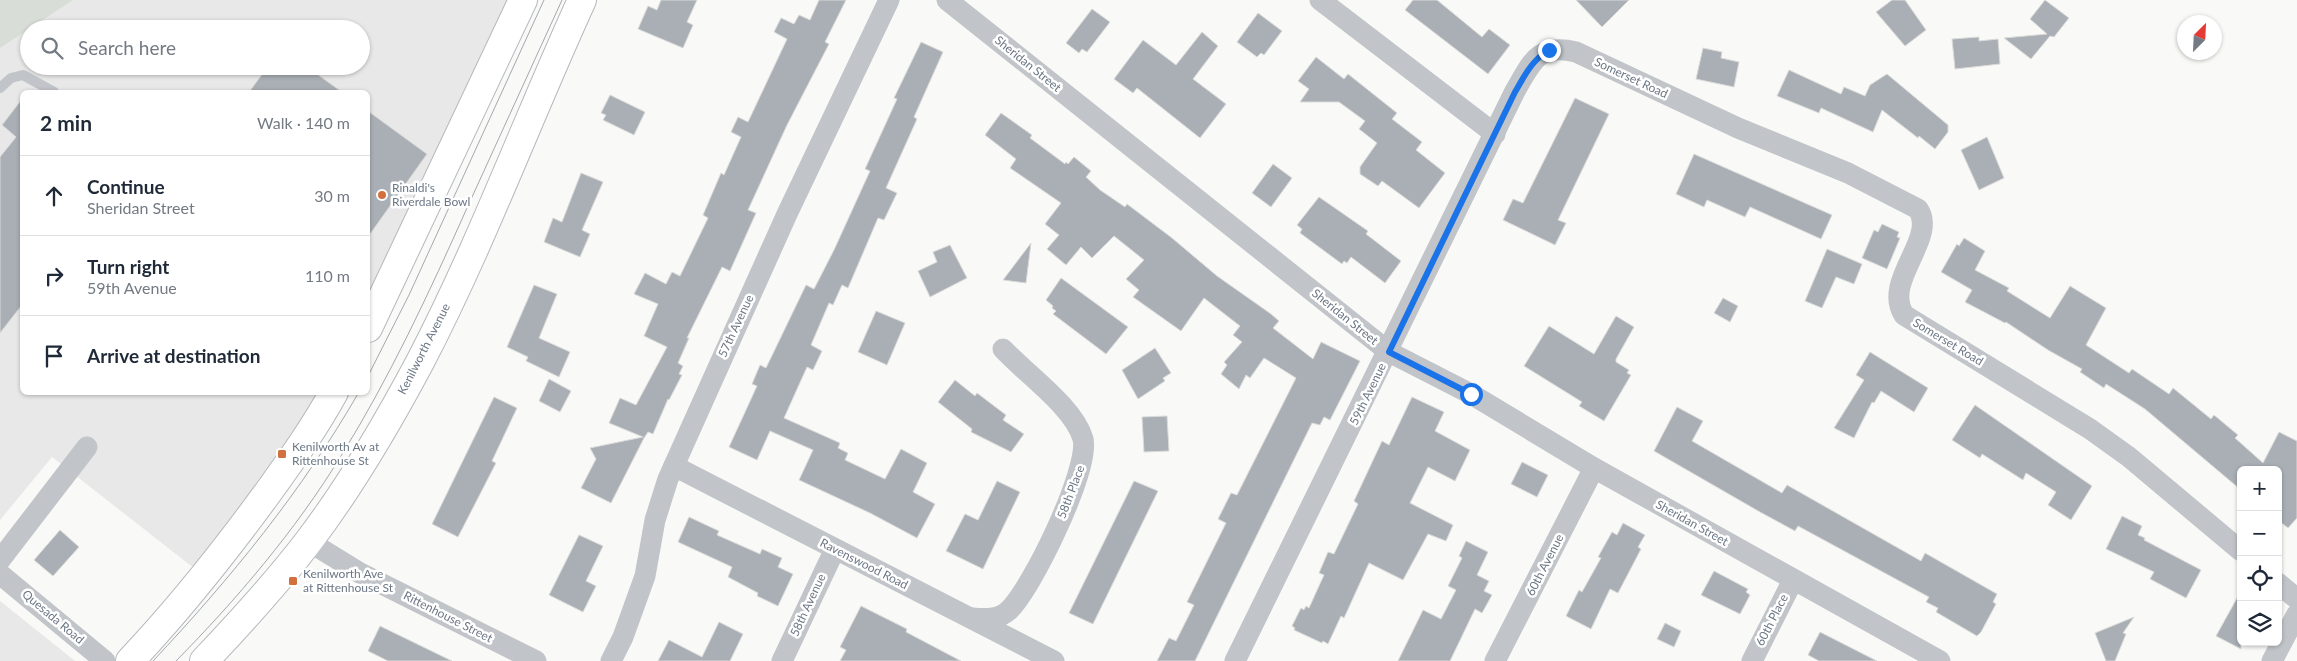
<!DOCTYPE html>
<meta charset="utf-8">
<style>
:root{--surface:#fff;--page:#f6f6f7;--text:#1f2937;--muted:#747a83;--line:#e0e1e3}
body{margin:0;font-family:Lato,sans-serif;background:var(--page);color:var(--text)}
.controls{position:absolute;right:15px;bottom:15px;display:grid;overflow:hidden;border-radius:8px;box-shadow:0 1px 4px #0004}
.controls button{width:45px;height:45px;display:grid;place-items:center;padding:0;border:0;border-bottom:1px solid var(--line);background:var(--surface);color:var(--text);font:25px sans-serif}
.compass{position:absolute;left:2177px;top:15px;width:45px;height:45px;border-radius:50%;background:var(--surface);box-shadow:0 1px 4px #0004;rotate:24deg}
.stop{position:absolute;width:15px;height:15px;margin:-11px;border:4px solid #1a73e8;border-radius:50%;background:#fff}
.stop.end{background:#1a73e8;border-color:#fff;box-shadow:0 1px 5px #0008}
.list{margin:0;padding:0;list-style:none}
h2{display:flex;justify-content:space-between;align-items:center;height:65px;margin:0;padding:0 20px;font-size:21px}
h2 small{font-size:16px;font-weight:400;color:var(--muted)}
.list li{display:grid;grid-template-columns:32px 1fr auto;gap:15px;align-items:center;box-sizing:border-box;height:80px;padding:0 20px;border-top:1px solid var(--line)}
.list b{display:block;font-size:19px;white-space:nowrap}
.list p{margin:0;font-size:16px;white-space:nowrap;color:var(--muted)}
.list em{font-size:16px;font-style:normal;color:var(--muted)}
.icon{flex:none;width:28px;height:28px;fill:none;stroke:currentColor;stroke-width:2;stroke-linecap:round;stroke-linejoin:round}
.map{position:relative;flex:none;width:2297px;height:661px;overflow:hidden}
.search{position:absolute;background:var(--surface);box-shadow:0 1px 4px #0004;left:20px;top:20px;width:350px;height:55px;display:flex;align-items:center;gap:12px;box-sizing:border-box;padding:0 18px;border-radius:28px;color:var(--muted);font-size:19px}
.panel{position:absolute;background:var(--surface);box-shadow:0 1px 4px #0004;left:20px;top:90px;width:350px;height:305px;border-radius:8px}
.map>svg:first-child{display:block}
</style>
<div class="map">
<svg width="2297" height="661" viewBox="0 0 2297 661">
<rect width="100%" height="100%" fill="#f9f9f7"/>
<g fill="#e7e8e7" fill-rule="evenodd">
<path d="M0 0H507L368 297V92H22V392L320 393 273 462 195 569 52 457 0 520ZM29 29H361V66H29Z"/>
<polygon points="0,601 75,661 0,661"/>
</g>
<polygon fill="#d9ddd7" points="0,0 73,0 0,48"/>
<g fill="#a9afb5" stroke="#dbdbd9">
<polygon points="661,0 697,0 687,22 693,25 683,48 638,29 648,6 657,10"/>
<polygon points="819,0 846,0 825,42 829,44 787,125 748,210 756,213 730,271 722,267 687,338 689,338 678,363 683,366 679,374 682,375 669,400 668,399 653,434 648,432 644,438 611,503 581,488 596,459 590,448 643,437 609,423 620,398 636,405 667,347 644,336 658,304 634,294 645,273 666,284 672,272 680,276 708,218 703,215 721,173 724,175 741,137 731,132 738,117 748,122 787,39 774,32 781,18 794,24 799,15 810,20"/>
<polygon points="1413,0 1437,0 1482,37 1489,29 1510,45 1488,74 1405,10"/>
<polygon points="1576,0 1629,0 1602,27"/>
<polygon points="1892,0 1905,0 1926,30 1905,46 1876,12"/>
<polygon points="2045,0 2069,18 2054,37 2050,36 2031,59 2004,38 2047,34 2030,19"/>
<polygon points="1092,9 1110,22 1087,52 1082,49 1079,53 1066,43"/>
<polygon points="1258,13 1282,31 1264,55 1261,53 1257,57 1237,42"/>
<polygon points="1202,32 1218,46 1193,79 1226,104 1200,138 1137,88 1133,93 1114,79 1143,40 1176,65"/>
<polygon points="1979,37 1979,41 1998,39 2000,64 1955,69 1952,39"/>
<polygon points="921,42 943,52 914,117 917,119 886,188 897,193 884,220 878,218 848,288 842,285 833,305 829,303 811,345 822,351 813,370 807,367 784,418 840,443 838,448 848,453 845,460 885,479 901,449 927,463 913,492 935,504 917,538 870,513 799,480 813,450 770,431 757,460 729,447 757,386 752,384 760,365 766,368 806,285 814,289 834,250 870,171 865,169 897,99 894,98"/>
<polygon points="1703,48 1722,52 1721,58 1739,62 1734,87 1696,79"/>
<polygon points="1316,57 1344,79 1348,74 1397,113 1392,119 1422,142 1416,150 1445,173 1419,208 1382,181 1378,186 1360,174 1360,167 1377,143 1359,129 1365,121 1339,102 1300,102 1309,89 1298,81"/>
<polygon points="268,66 306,66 342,92 249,92"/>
<polygon points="1789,70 1841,94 1844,87 1865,96 1870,85 1887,74 1948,125 1948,132 1935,149 1919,136 1918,138 1882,110 1873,132 1821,108 1819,113 1777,96"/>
<polygon points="610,95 645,112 634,135 603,120 606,115 601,113"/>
<polygon points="1575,98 1609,114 1558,220 1566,223 1555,245 1503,220 1513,199 1523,203"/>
<polygon points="22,99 22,305 0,333 0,157 16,137 2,125"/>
<polygon points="368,111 427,154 368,237"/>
<polygon points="1001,113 1032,135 1030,138 1065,164 1066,162 1068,164 1074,157 1091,171 1086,177 1100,190 1125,207 1127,204 1172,238 1217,276 1271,314 1279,321 1273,328 1313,359 1321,342 1360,361 1330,420 1324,417 1320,425 1312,423 1195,661 1157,661 1169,638 1176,641 1194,605 1187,602 1226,523 1218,519 1231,493 1237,495 1296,378 1264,358 1250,378 1246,375 1239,389 1221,374 1227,365 1224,362 1242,342 1233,335 1240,326 1204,298 1181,331 1133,297 1139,290 1126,279 1144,260 1114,236 1092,258 1081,247 1066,265 1047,249 1059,235 1045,224 1061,203 1010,168 1016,159 985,135"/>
<polygon points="1987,137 2004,178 1979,190 1961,150"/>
<polygon points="1694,154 1832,215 1821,239 1750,207 1745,217 1707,200 1704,207 1676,194"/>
<polygon points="1273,164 1292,178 1271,207 1252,193"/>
<polygon points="581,173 603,182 582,230 590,234 580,257 544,242 553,218 562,222"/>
<polygon points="1319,197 1368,231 1366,234 1401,261 1385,283 1351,257 1347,263 1344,261 1342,264 1300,233 1302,229 1297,225"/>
<polygon points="1882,224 1899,232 1897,237 1900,238 1887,269 1862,258 1874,230 1878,232"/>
<polygon points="1964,238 1985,251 1975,270 2009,288 2007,291 2050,318 2070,286 2106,308 2086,345 2129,373 2132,369 2169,394 2173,388 2211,419 2214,415 2238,435 2235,438 2263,463 2279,432 2297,441 2297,518 2288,528 2278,520 2278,470 2241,470 2241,490 2145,409 2106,384 2104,388 2080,372 2082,369 2048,350 2006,322 2005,323 1965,302 1972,290 1941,272 1957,244 1959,246"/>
<polygon points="1031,243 1026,283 1003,280"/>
<polygon points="950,245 967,278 930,297 918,271 937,262 933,252"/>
<polygon points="1827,249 1862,264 1854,284 1836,277 1822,308 1805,301"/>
<polygon points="1061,278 1128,327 1106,354 1053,314 1056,311 1052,308 1053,306 1046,300"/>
<polygon points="534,285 557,294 539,338 570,352 559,377 526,361 528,357 507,347"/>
<polygon points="1723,298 1738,306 1730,322 1714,313"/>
<polygon points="876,311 905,323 887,365 858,352"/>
<polygon points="1616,316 1634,327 1616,359 1616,362 1629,370 1627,373 1631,375 1604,421 1579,406 1582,402 1524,366 1549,326 1594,354"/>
<polygon points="1155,348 1171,373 1163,378 1165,381 1138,399 1122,370"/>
<polygon points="1870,352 1928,388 1914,412 1881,391 1874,403 1872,402 1854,438 1834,428 1864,380 1856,375"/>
<polygon points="549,379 571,391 560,412 539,401"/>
<polygon points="955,380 975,396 977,393 1006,415 1003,420 1024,434 1011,452 971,432 972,429 938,402"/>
<polygon points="494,397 517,408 492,461 496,463 458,537 432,524"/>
<polygon points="1412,397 1444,412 1435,431 1470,450 1455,481 1428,467 1410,503 1453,525 1446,541 1428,534 1403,580 1369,563 1344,618 1341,616 1328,644 1323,641 1322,643 1294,630 1295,628 1292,626 1301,608 1304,610 1306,606 1309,608 1324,575 1319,573 1328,552 1334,554 1358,504 1354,501 1382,441 1389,445"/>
<polygon points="1975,405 2092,486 2071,520 2048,505 2056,492 2026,473 2023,480 1982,454 1980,458 1952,440"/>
<polygon points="1677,407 1703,421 1692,441 1782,493 1787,485 1921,561 1925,553 1997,594 1993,602 1996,604 1981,632 1977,636 1936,612 1938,608 1926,602 1929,597 1798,526 1795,531 1760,512 1654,451"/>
<polygon points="1167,416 1169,451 1144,452 1142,417"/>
<polygon points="1522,462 1548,475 1537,497 1511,484"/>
<polygon points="997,481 1020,492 983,569 946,551 965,514 978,520"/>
<polygon points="1134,481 1158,491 1093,624 1069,613"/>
<polygon points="2122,516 2142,526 2138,535 2145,538 2144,540 2201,570 2186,598 2150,579 2154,572 2106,549"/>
<polygon points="689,517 719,531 717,535 760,554 762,549 782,558 778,567 793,574 778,606 757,596 758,593 728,577 732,567 678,542"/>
<polygon points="1623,523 1645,535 1638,547 1641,549 1618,593 1610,589 1591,629 1566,616 1579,590 1582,592 1601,558 1598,557 1612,532 1617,535"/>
<polygon points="60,530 79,547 53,576 34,560"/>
<polygon points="579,535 603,546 586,581 596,586 583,612 549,595"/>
<polygon points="1466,541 1488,552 1477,575 1489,581 1484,591 1492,595 1482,613 1475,609 1450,661 1398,661 1423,610 1441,619 1456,590 1448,586 1462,558 1459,556"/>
<polygon points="1714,571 1748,589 1746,592 1750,595 1740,614 1701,595"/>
<polygon points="2241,591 2241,649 2216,636"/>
<polygon points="861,606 907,629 906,632 961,661 840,661 846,650 840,647"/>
<polygon points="2134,617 2123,633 2126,634 2115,661 2106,661 2095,633"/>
<polygon points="719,622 743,634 730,661 658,661 669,640 702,657"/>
<polygon points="1665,623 1681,631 1674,647 1657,639"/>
<polygon points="380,626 452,661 388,661 368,651"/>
<polygon points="1820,632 1877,661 1819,661 1808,655"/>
</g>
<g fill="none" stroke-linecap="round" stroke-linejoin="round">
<defs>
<g id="primary">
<polyline points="368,328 523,0"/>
<path d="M130 661C180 608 226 550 269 491 292 459 315 427 334 392"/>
<path d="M204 661C240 623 276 584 308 542 350 487 387 424 420 362 481 245 527 120 582 0"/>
</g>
</defs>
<use href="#primary" stroke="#b4b8bc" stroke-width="30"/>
<polyline stroke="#c1c4c8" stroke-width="10" points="0,88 11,78 23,75 54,92"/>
<g stroke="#c1c4c8" stroke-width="21">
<polyline points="947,0 1389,352 1471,394 1594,468 1940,661"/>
<polyline points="1320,0 1495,134"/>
<polyline points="674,466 1054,661"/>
<polyline points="308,541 360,573 536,661"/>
<polyline points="0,560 87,447"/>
<polyline points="0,574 105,661"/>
<polyline points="2278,583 2297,599"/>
<path d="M972 618C985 619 998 620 1008 611 1031 591 1090 469 1083 439 1074 407 1026 374 1003 349"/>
<polyline points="611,661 623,637 645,576 655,520 668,479 787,214 889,0"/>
<polyline points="782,661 835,549"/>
<path d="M1235 661 1515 91C1532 62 1538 43 1576 52L1738 128 1848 173 1918 209C1938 238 1882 281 1904 315L2090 429 2129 457 2241 551"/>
<polyline points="1495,661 1594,468"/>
<polyline points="1752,661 1793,580"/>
<polyline points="2272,661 2297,614"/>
</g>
<use href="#primary" stroke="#fff" stroke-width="28"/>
<g stroke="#a3a8ae" stroke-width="1">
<polyline points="368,376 409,295 544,0"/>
<path d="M153 661C231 578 302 491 359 392"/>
<path d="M176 661C237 599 295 531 341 456 390 377 429 293 467 208 499 139 530 69 562 0"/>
</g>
</g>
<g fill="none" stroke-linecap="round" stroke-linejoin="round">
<path stroke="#1a73e8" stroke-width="6" d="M1471 394 1389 352 1515 92C1525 75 1532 60 1549 50"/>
</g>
<g fill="#d36e3d" stroke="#fff" stroke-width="2">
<circle cx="382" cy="195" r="5"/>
<rect x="277" y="449" width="10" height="10" rx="2.5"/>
<rect x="288" y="576" width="10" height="10" rx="2.5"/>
</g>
<g text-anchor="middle" stroke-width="5" stroke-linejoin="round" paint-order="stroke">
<g font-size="12" fill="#6b7785" stroke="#fff">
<text transform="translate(1028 64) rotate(39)" y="4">Sheridan Street</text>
<text transform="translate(1631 78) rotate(25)" y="4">Somerset Road</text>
<text transform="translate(1345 317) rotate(39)" y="4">Sheridan Street</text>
<text transform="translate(736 326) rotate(-65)" y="4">57th Avenue</text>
<text transform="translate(1948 342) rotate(31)" y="4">Somerset Road</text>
<text transform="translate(424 349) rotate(-63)" y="4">Kenilworth Avenue</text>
<text transform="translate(1368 394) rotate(-64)" y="4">59th Avenue</text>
<text transform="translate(1071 492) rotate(-69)" y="4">58th Place</text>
<text transform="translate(1692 523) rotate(29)" y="4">Sheridan Street</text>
<text transform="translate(864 564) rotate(27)" y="4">Ravenswood Road</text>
<text transform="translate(1545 565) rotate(-63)" y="4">60th Avenue</text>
<text transform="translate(808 605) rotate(-65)" y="4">58th Avenue</text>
<text transform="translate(53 617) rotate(40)" y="4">Quesada Road</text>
<text transform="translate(448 617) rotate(27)" y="4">Rittenhouse Street</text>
<text transform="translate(1772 620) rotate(-63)" y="4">60th Place</text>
</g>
<g font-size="12" fill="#6b7785" stroke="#fff" text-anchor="start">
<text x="392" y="192">Rinaldi's<tspan x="392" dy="14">Riverdale Bowl</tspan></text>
<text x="292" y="451">Kenilworth Av at<tspan x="292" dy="14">Rittenhouse St</tspan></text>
<text x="303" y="578">Kenilworth Ave<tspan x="303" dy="14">at Rittenhouse St</tspan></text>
</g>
</g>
</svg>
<div class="controls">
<button>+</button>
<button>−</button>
<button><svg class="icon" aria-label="locate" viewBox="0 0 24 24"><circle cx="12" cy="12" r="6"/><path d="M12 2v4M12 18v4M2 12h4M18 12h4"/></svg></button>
<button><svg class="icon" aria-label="layers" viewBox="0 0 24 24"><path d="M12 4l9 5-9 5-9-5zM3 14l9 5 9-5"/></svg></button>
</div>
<svg class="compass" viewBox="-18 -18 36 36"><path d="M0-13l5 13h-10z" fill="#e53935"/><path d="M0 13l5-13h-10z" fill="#747a83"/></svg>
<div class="stop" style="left:1471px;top:394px"></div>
<div class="stop end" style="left:1549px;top:50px"></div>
<div class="search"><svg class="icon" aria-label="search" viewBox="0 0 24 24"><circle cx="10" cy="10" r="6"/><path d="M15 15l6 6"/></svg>Search here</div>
<section class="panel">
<h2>2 min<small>Walk · 140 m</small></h2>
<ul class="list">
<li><svg class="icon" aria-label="ahead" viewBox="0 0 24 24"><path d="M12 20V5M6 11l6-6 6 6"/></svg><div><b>Continue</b><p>Sheridan Street</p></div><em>30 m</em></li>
<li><svg class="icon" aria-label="right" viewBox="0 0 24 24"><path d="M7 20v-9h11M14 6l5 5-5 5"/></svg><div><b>Turn right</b><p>59th Avenue</p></div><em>110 m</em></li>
<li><svg class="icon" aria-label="arrive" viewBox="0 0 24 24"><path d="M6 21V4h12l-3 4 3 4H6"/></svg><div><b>Arrive at destination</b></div></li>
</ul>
</section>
</div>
